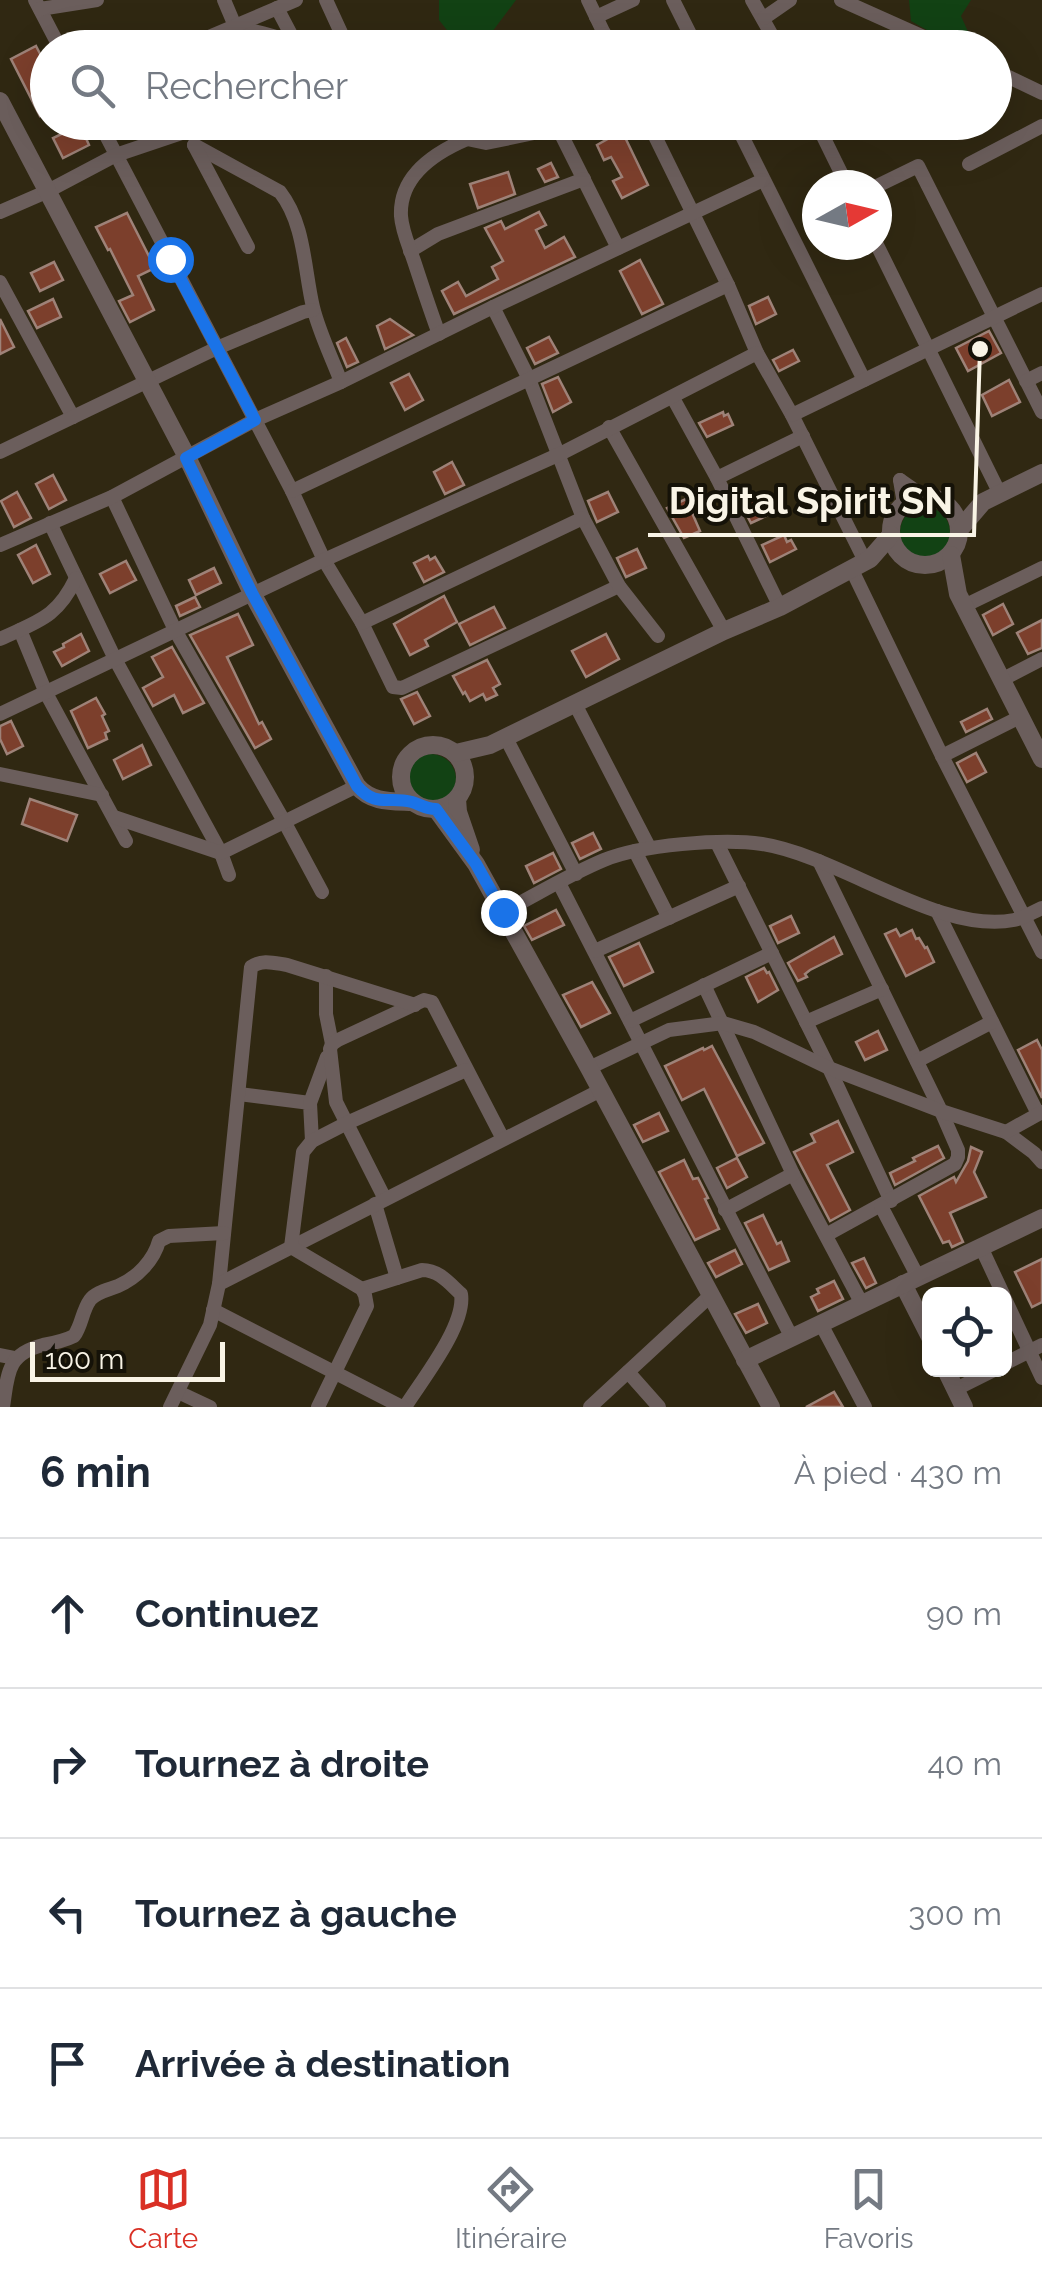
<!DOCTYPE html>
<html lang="fr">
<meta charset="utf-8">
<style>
:root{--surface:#fff;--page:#f2f2f3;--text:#1f2937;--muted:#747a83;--line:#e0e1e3;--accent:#d93025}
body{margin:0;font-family:Raleway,sans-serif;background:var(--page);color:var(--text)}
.controls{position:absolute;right:30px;bottom:30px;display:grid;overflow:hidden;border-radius:15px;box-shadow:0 10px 40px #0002}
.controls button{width:90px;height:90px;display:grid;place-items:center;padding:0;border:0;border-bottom:2px solid var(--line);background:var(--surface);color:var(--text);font:50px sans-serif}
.compass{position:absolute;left:802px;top:170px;width:90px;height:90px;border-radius:50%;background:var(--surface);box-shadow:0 10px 40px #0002;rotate:82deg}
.scale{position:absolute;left:30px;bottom:25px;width:195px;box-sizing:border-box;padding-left:10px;border:5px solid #f9f4e6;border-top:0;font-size:28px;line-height:35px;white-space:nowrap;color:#f9f4e6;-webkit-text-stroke:8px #151208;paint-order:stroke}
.stop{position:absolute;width:30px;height:30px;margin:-22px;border:8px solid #1a73e8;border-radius:50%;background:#fff}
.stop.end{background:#1a73e8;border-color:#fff;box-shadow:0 2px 10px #0008}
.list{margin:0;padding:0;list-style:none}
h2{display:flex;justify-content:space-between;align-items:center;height:130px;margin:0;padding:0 40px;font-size:42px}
h2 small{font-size:32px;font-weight:400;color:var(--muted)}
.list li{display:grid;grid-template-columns:65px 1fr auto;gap:30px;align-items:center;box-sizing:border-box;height:150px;padding:0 40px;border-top:2px solid var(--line)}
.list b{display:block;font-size:38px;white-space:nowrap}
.list em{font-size:32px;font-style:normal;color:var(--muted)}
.icon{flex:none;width:55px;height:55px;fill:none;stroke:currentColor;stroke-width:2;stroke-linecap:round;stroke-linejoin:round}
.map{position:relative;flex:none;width:1042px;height:1407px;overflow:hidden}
.search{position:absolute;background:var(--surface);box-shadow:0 10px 40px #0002;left:30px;right:30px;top:30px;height:110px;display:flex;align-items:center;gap:25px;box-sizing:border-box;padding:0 35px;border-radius:55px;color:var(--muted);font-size:38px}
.sheet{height:730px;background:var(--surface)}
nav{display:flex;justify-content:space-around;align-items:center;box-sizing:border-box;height:140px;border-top:2px solid var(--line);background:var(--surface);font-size:28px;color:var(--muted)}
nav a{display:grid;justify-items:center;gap:5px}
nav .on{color:var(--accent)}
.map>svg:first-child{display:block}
</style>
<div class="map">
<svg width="1042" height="1407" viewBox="0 0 1042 1407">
<rect width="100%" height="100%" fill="#302812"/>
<g fill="#124214">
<polygon points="439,0 516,0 492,32 454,39 439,20"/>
<polygon points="909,0 971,0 961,16 975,47 957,47 911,21"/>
<circle cx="925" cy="532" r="25"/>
<circle cx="431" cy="779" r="25"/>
</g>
<g fill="#7c3f2c" stroke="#9e8278" stroke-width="2.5">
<polygon points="36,46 48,69 48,112 40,116 11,59"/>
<polygon points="80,125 89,145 63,158 53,138"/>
<polygon points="622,131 648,185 622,198 613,181 622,177 611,157 604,160 597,145"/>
<polygon points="551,163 558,177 545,182 538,169"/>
<polygon points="508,172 515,194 478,208 470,184"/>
<polygon points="539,212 546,225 536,230 545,248 564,237 575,257 454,314 442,291 458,282 466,296 498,279 492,267 503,261 485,228 501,221 505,229"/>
<polygon points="127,213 155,268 138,276 154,310 130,322 119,301 133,295 110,249 108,250 96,227"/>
<polygon points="640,260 663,304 642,314 620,271"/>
<polygon points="54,262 63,280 40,291 31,273"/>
<polygon points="768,297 776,314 756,324 749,306"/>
<polygon points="53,299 61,317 37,328 28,311"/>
<polygon points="0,319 14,347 0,354"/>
<polygon points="390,319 413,335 385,349 377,326"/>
<polygon points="989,331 1001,353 968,371 956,348"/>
<polygon points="549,337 558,353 535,364 527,348"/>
<polygon points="346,338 358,362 347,367 337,343"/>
<polygon points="793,350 799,361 779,371 773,360"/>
<polygon points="409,374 423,400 405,410 391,383"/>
<polygon points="558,377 571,402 553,412 542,384"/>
<polygon points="1009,380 1020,402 992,416 982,395"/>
<polygon points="723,412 724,416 728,414 733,425 707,437 699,423"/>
<polygon points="452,462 464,485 445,494 434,472"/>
<polygon points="53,475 66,500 49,509 36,484"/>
<polygon points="17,492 31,518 14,527 1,501"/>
<polygon points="608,492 618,512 597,522 588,501"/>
<polygon points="759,496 762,502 770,498 777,511 751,523 741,504"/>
<polygon points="686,499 700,531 684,538 667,508"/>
<polygon points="784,535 787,542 791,540 796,549 770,562 762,545"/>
<polygon points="36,545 50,574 33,583 18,555"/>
<polygon points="637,549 646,568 626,577 617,558"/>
<polygon points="428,556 430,560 435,557 444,572 424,582 414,563"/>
<polygon points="126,561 136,580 110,593 100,574"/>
<polygon points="214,568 221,583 196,595 189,580"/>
<polygon points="444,596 457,622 425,640 428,646 410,655 394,624"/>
<polygon points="195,597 200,607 180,616 176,606"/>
<polygon points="1003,604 1013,624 993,635 983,615"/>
<polygon points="494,607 505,628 470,645 459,624"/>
<polygon points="238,614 253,645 227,657 259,724 262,722 271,739 255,748 190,635"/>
<polygon points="1042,620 1042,648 1028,654 1017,633"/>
<polygon points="81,634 89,651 62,666 54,652 64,647 63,644"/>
<polygon points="606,634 619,659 586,677 572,651"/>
<polygon points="172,647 204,703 183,713 174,695 153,706 143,688 163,677 152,657"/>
<polygon points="487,660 500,684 493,688 497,695 486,700 483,694 470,701 465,692 463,694 453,676"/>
<polygon points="417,692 430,716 414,724 401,699"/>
<polygon points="96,698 105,714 102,716 109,731 105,733 107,739 88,748 71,711"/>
<polygon points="987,709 992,719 966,732 961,722"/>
<polygon points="11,721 23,746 7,754 0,739 0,726"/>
<polygon points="142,745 151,765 123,779 114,760"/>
<polygon points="976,753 986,772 967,782 957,763"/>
<polygon points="30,799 77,815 67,841 22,824"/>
<polygon points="593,833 601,849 580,859 572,843"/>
<polygon points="553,853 561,869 534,883 526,866"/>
<polygon points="556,910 564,925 532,940 524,926"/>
<polygon points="791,916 799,933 778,943 770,926"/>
<polygon points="896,929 900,936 912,930 916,939 919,938 925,948 927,947 934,962 906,976 885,934"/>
<polygon points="834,937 842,954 810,970 805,974 807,977 798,981 788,963"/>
<polygon points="639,943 653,972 624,986 609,957"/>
<polygon points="764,968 767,973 769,972 778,990 758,1002 746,977"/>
<polygon points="592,982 610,1013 581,1027 563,995"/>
<polygon points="878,1031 887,1050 865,1060 856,1042"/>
<polygon points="1037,1040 1042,1050 1042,1098 1018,1050"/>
<polygon points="712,1046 764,1143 737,1156 704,1089 682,1100 665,1066 703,1048 704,1050"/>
<polygon points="659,1113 668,1131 643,1142 634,1125"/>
<polygon points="838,1121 853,1152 827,1165 850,1210 830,1221 794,1152 815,1142 811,1134"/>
<polygon points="938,1146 944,1158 895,1185 890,1173 915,1161 913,1158"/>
<polygon points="971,1147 982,1152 974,1172 986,1197 950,1213 963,1242 952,1247 949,1241 943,1243 919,1196 954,1177 956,1182 968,1161"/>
<polygon points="737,1158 747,1177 727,1188 717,1168"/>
<polygon points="684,1160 693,1179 698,1178 708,1198 705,1199 719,1229 695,1240 659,1172"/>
<polygon points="763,1215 777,1244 781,1242 789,1261 769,1270 745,1223"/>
<polygon points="735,1250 742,1264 716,1277 708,1263"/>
<polygon points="864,1258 876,1283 866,1288 852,1263"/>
<polygon points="1042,1259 1042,1302 1032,1307 1015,1272"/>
<polygon points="834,1281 843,1299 818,1311 811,1297 819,1293 817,1289"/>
<polygon points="758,1304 767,1323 746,1333 735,1314"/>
<polygon points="834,1392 843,1407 806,1407"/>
</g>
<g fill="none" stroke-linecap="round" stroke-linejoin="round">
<g stroke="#6b5e5c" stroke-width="14">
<polyline points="35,0 60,48"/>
<path d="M224 0 235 26C256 33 281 35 298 48"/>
<polyline points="326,0 348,48"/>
<polyline points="588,0 611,48"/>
<polyline points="673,0 697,48"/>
<polyline points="752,0 779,48"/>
<polyline points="841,0 948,48"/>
<polyline points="277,8 296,44"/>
<polyline points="40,9 97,0"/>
<polyline points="596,17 633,0"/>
<polyline points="764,18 790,0"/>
<polyline points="183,48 296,0"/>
<polyline points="581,48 605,34"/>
<polyline points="994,70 1042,93"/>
<polyline points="99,122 292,491 324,560 362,623 393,687 402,688 619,586"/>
<polyline points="440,122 467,139 486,143 558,128"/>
<polyline points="555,122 618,248"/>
<polyline points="648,122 728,285 757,353 792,415 865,561"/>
<polyline points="735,122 864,380"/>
<polyline points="816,122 847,185"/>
<polyline points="654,134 677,122"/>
<path d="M194 145 280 192C305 224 304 269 313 307 319 332 332 358 341 382"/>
<polyline points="194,145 248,247"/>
<polyline points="969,164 1042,126"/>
<polyline points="877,186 918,166 1042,412"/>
<polyline points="0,212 46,192 116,155 214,122"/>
<polyline points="877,245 1000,494"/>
<polyline points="410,251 438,234 584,179"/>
<polyline points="0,282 73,417"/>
<polyline points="493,307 529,379 583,518 619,586 658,636"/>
<path d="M439 334C430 310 422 285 414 261 409 246 402 231 401 216 399 176 434 153 467 139"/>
<polyline points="1026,381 1042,373"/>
<polyline points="673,398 717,478 780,607"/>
<polyline points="792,415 1042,294"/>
<polyline points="609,427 724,631"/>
<polyline points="0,452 217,348 303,312 313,310"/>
<polyline points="717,478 803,436"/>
<polyline points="900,480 923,496"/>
<polyline points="900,480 904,504"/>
<polyline points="292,491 728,285"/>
<polyline points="112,497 175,630 285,823 322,892"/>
<polyline points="50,523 115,659 221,853 229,875"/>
<polyline points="0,545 112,497 255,420 341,382 493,307 763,180"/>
<polyline points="851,568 942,756 1042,952"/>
<polyline points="964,606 1042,568"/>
<polyline points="362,623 583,518"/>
<polyline points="20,630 46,693 126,841"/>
<path d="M0 639C38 621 57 618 76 578"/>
<polyline points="1001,680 1042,659"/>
<polyline points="575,704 649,847"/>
<polyline points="0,714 324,560 560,454 757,353"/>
<polyline points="506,738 576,874"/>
<polyline points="942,756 1020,717"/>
<polyline points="0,774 102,795"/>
<polyline points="114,817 221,853 357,786"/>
<polyline points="717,843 829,1068 891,1201"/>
<polyline points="635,851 669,918"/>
<polyline points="819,861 941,1111 958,1150 958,1157 955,1164 826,1235"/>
<polyline points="559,883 792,1338"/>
<polyline points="937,911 1038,1114"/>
<path d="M503 912C536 895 570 874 604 860 640 845 723 838 762 844 839 856 940 935 1014 920 1024 918 1033 912 1042 908"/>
<polyline points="595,951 739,886"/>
<polyline points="326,976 326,1014 332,1044"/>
<polyline points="704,985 793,1174 862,1304"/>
<polyline points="630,1021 772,953"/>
<polyline points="806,1022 882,989"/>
<polyline points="917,1061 992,1022"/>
<polyline points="589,1068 669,1030 723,1023 754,1032 829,1068 941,1111 1006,1132 1034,1153 1042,1162"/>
<polyline points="239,1094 310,1103 312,1141"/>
<polyline points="310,1103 327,1057"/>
<polyline points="1006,1132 1042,1112"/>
<polyline points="385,1199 336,1102 330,1049 332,1044 338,1040 424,1000 432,1002 503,1139"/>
<polyline points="375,1204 397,1278"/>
<polyline points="881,1206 918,1277"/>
<polyline points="725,1210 793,1174"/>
<polyline points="981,1247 1003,1294"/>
<path d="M219 1284 251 967C262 959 274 963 287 965L415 1005"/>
<path d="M362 1289 422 1270C439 1270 449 1283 461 1294 466 1325 422 1380 405 1407"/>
<polyline points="1004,1297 1042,1378"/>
<polyline points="213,1310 402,1407"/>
<polyline points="821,1324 865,1407"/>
<polyline points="0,1355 15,1358"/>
<polyline points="1004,1364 1042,1345"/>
<polyline points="628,1372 659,1407"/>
<polyline points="956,1389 994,1370"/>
<polyline points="178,1392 210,1407"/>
<path d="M3 1407C8 1375 6 1354 43 1345 54 1343 64 1341 74 1336 82 1325 82 1311 90 1300 96 1292 108 1290 118 1286 137 1278 154 1260 159 1241L169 1236 224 1233"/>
<polyline points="170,1407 210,1325 219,1284 601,1090"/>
<polyline points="318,1407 367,1306 365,1295 362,1289 291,1247 303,1152 312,1141 347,1123 466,1070"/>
<polyline points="590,1407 710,1296"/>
</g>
<g stroke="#6b5e5c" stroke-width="18">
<path d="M0 101 187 457 252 593 357 786C372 803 391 801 413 802"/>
<circle cx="925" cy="531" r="34"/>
<polyline points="960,529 983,502 1042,473"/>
<polyline points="951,555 958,594 1042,759"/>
<circle cx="433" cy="777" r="32"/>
<polyline points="456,753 490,745 724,631 780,607 870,559 891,535"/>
<polyline points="457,799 458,812 471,850"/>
<polyline points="436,809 476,864 589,1068 771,1407"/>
<polyline points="903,1284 930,1337"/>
<polyline points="745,1360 1042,1218"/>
<polyline points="946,1370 964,1407"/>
</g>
</g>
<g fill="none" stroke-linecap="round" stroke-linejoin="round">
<path stroke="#1a73e8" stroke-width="12" d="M170 259 255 420 186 458 252 593 357 786C376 808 388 796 412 802 421 805 426 809 436 809L476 864 503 912"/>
</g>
<path fill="none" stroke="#f9f4e6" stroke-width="4" d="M980 349L974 535H648"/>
<circle fill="#f9f4e6" stroke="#151208" stroke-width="4" cx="980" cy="349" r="10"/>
<g font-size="38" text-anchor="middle" font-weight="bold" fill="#f9f4e6" stroke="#151208" stroke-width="8" stroke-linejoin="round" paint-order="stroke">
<text x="811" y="514">Digital Spirit SN</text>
</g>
</svg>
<div class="controls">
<button><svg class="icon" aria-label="locate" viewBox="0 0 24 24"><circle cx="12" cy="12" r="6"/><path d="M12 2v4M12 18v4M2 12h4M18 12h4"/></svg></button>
</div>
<svg class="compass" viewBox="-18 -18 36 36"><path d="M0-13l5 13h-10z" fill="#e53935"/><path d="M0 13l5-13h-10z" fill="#747a83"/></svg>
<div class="scale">100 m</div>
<div class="stop" style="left:170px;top:259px"></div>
<div class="stop end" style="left:503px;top:912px"></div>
<div class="search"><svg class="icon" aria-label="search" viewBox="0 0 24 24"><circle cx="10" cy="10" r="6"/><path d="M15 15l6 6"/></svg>Rechercher</div>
</div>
<section class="sheet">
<h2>6 min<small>À pied · 430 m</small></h2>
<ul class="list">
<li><svg class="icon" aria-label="ahead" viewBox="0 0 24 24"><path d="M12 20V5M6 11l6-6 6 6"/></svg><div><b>Continuez</b></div><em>90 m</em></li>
<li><svg class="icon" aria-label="right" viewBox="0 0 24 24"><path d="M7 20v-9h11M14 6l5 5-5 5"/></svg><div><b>Tournez à droite</b></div><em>40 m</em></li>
<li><svg class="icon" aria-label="left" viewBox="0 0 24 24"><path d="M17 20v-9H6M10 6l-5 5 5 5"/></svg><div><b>Tournez à gauche</b></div><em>300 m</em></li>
<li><svg class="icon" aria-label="arrive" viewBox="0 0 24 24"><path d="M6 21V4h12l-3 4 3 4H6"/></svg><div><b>Arrivée à destination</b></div></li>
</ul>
</section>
<nav>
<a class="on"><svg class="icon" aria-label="map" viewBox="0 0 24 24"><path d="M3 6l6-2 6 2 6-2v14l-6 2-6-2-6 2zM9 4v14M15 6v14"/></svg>Carte</a>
<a><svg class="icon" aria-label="directions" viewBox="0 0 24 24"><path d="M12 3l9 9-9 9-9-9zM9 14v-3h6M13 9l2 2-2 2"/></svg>Itinéraire</a>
<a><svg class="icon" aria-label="saved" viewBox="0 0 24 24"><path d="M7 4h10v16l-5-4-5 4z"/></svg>Favoris</a>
</nav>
